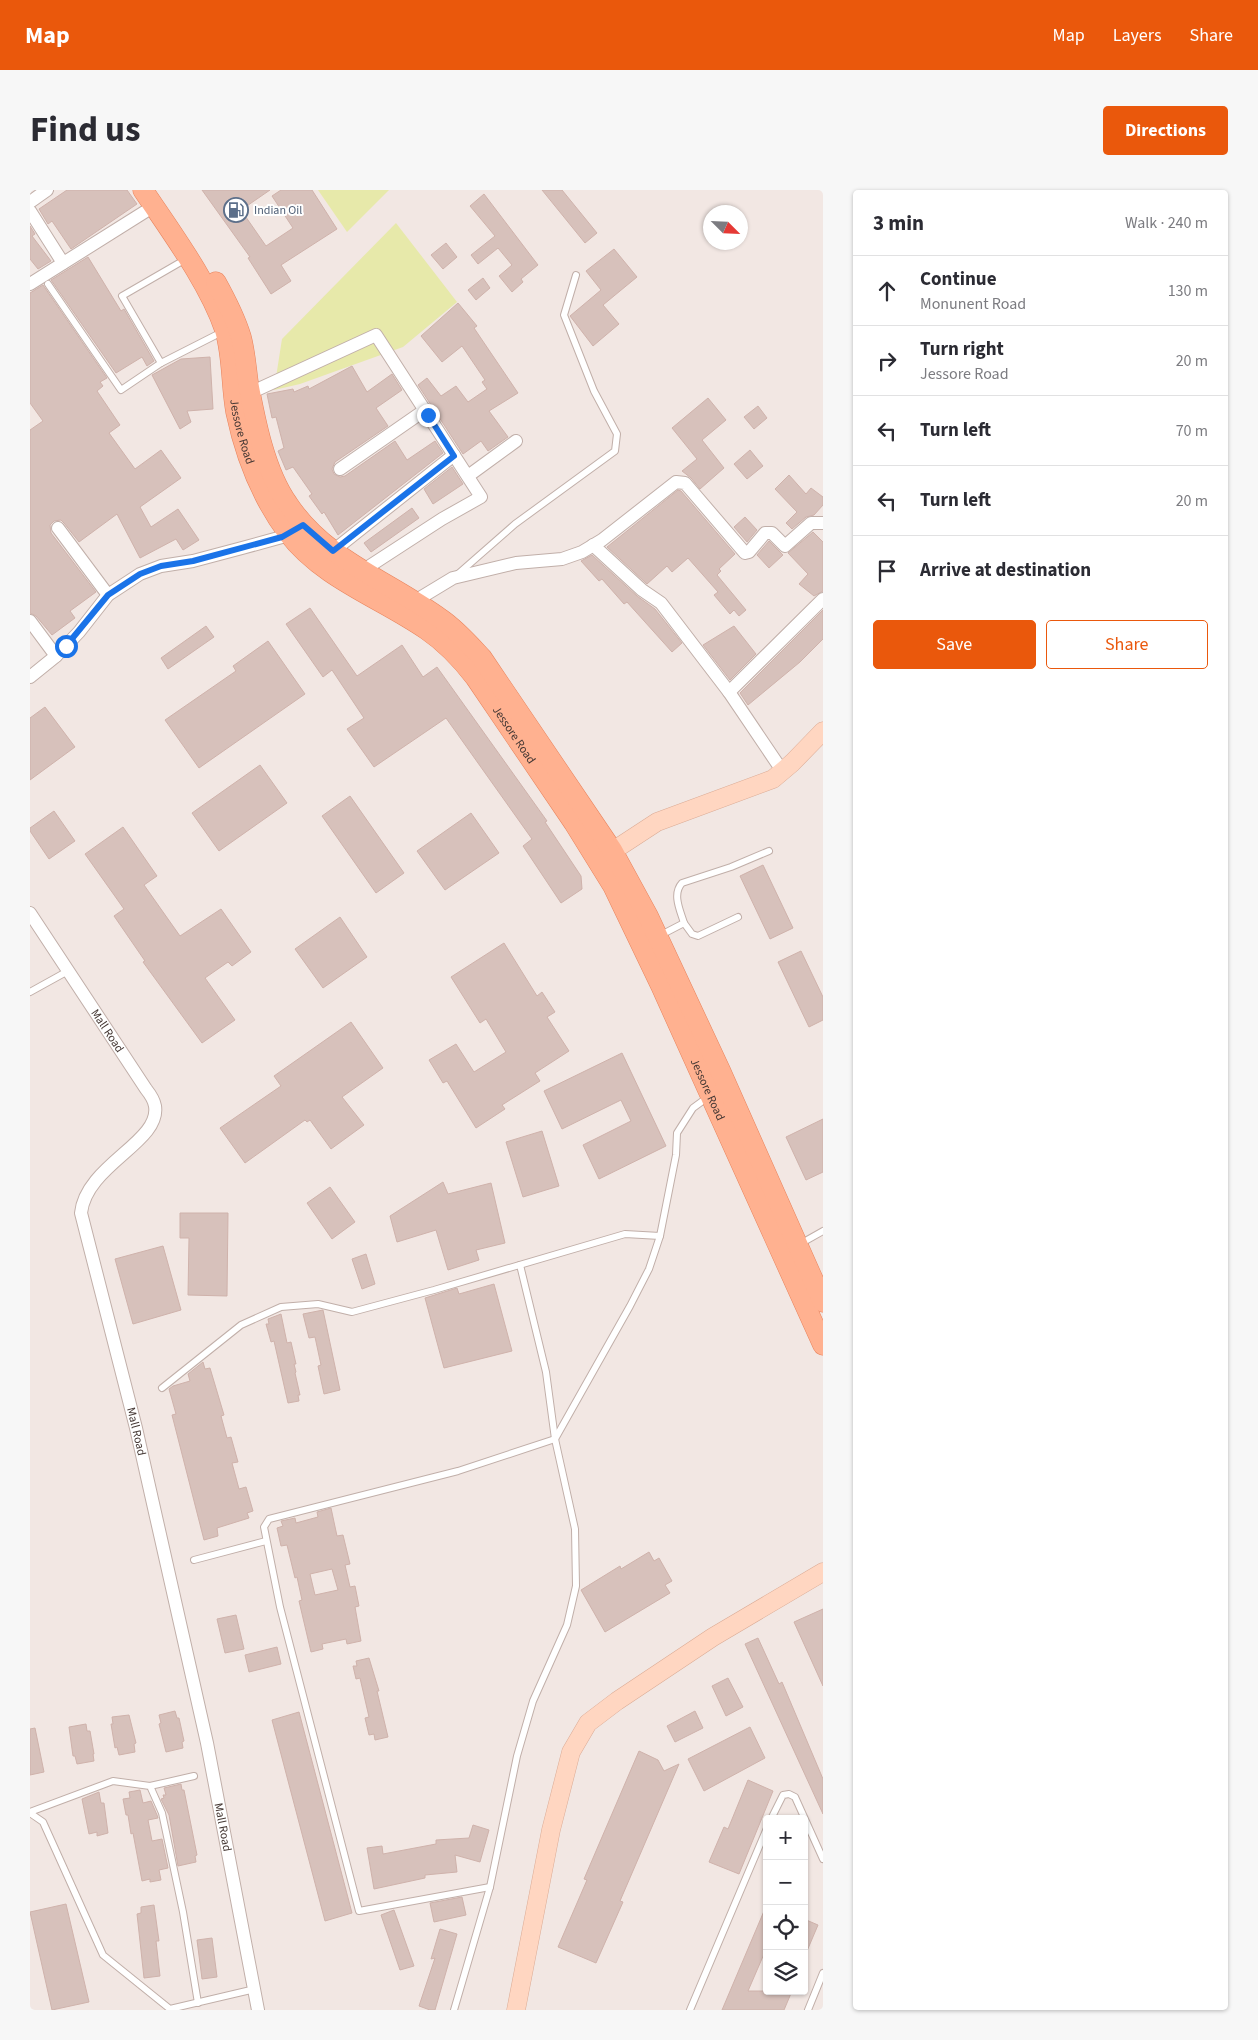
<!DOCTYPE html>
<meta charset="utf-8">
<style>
:root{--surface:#fff;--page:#f7f7f7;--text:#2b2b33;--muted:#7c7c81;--line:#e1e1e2;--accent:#ea580c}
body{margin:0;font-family:"Source Sans 3",sans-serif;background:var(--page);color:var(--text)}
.controls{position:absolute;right:15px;bottom:15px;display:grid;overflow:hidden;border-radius:5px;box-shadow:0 1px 4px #0004}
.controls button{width:45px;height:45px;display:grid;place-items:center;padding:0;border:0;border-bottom:1px solid var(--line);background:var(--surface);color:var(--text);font:25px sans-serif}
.compass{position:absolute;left:673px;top:15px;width:45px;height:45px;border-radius:50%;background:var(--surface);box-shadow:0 1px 4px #0004;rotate:114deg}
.stop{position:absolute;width:15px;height:15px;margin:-11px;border:4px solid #1a73e8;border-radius:50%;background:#fff}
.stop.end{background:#1a73e8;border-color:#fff;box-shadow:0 1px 5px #0008}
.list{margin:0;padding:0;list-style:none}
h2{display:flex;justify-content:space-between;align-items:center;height:65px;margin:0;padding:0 20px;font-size:21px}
h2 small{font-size:16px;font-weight:400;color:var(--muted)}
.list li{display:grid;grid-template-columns:32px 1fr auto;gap:15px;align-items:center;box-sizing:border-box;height:70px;padding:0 20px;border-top:1px solid var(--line)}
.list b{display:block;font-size:19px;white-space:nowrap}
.list p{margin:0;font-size:16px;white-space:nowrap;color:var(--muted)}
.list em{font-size:16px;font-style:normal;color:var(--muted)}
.actions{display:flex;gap:10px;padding:15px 20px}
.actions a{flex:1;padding:11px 0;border:1px solid var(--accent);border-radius:5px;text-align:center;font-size:18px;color:var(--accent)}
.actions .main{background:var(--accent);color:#fff}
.icon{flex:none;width:28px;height:28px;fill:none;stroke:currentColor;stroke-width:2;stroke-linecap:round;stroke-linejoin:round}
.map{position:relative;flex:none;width:793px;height:1820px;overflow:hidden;border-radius:5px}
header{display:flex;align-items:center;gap:30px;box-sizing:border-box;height:70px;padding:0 25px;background:var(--accent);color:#fff}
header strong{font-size:24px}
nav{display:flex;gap:28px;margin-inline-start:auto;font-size:18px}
.intro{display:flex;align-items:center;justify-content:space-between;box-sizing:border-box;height:120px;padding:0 30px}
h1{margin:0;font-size:35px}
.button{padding:12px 22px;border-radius:5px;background:var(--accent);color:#fff;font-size:18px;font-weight:700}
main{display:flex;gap:30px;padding:0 30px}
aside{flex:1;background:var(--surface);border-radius:5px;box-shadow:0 1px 4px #0004}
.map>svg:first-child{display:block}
</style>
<header>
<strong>Map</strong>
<nav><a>Map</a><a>Layers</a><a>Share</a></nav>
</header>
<div class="intro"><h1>Find us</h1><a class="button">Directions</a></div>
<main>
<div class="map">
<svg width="793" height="1820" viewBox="0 0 793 1820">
<rect width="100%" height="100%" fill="#f2e7e3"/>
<g fill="#e7e9aa">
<polygon points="288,0 359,0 317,42"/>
<polygon points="366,33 427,112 373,157 270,194 244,200 252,149"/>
</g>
<g fill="#d7c1bb" stroke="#cfb2ab" fill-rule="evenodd">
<polygon points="37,0 97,0 107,14 41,59 22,31 18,34 9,19"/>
<polygon points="172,0 240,0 211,20 236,56 263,38 242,6 251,0 282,0 307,39 251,75 261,91 241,104 218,68 220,67"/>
<polygon points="512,0 532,0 567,43 555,53"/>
<polygon points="454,4 508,75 491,89 493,92 482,102 469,86 482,75 468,58 448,74 441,65 465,46 440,16"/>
<polygon points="0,36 5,44 2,46 21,71 8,79 0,69"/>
<polygon points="416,53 427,67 413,79 401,65"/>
<polygon points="584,59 607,87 573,115 589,134 563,156 540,126 571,100 556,81"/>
<polygon points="58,67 91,121 94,119 124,171 117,176 112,167 86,183 21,90"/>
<polygon points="453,88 460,98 446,110 438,100"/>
<polygon points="13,95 77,188 70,192 73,196 67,201 90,235 79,243 105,279 131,260 151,288 110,317 121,337 148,319 169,350 153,360 146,349 110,368 87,324 49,352 34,333 31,330 24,331 20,335 21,343 66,402 40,421 45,428 22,445 6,426 0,423 0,240 13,231 0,213 0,103"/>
<polygon points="428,113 447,136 444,138 488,203 459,221 478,247 458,261 451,251 433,264 388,195 397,188 411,206 426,196 438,212 457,199 452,192 455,190 432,156 412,172 391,146"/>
<polygon points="180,167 183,219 157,221 161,232 150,239 122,185 151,169"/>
<polygon points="322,176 337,202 362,184 372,200 346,218 358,236 305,272 302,279 304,284 310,287 315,286 365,251 377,270 405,251 413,263 308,345 294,322 292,324 279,306 282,304 263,277 256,280 248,261 254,258 246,227 242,228 237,204 263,199 264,202 278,196 279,199"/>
<polygon points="678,208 696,230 672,250 694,278 670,299 661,288 652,281 667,269 642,238"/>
<polygon points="728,216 737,228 724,239 714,227"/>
<polygon points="720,260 733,276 717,289 704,274"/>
<polygon points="422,277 433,294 403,314 394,299"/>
<polygon points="759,285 776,304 781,298 793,307 793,315 784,325 776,327 762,339 756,333 767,322 745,299"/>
<polygon points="648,300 651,301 705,364 689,379 691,381 687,385 716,420 709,426 704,420 700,424 684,405 688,402 658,368 642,382 637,376 617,394 577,357"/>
<polygon points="382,318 389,328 341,362 334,353"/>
<polygon points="715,327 727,340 717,352 704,337"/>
<polygon points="783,342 793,352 793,401 784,406 769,394 778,384 758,363"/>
<polygon points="739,351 753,365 739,378 727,365"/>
<polygon points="562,365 607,406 625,419 652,453 642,462 597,412 594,414 572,389 569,391 551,371"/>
<polygon points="280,418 327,486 372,455 393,487 407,477 517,631 515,632 551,686 552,699 531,713 493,656 502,649 416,528 344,577 317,539 334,528 302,480 293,487 256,434"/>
<polygon points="793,420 793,449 770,472 718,515 710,503"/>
<polygon points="176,436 184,447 138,479 131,468"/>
<polygon points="704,436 726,464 700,490 673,455"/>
<polygon points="238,451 275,504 169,578 135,530 206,481 203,476"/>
<polygon points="15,517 45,557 0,590 0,528"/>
<polygon points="230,575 257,613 189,661 162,623"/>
<polygon points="320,606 374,683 346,703 292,626"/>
<polygon points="24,621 45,651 19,669 0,641 0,638"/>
<polygon points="441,623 469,663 415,700 387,661"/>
<polygon points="93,637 127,686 114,695 150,746 191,719 221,762 202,776 198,772 175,788 205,830 172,853 113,772 115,771 84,726 94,719 55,664"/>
<polygon points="733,675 763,738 740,749 710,686"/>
<polygon points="310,727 337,767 293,798 265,759"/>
<polygon points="474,753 507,806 512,802 525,822 517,827 539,861 505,883 510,891 472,915 475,919 446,938 417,891 413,893 399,870 426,854 444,882 476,862 456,829 450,833 421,787"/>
<polygon points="771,761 793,807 793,830 779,837 748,772"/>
<polygon points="321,832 353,878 312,907 334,935 301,959 280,930 277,932 275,930 215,973 190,938 251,896 244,886"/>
<polygon points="592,863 636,956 569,989 553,955 601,931 591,910 532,939 514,901"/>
<polygon points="793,929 793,982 776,990 756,947"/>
<polygon points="512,941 529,996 493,1007 476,952"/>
<polygon points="413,992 418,1004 461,993 475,1053 446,1060 449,1070 418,1080 406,1040 367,1052 360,1026"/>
<polygon points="300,997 325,1032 302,1049 277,1013"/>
<polygon points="150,1023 198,1023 197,1106 158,1105 159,1048 150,1048"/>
<polygon points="133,1056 151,1120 103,1134 85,1069"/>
<polygon points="336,1064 345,1094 332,1099 322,1069"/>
<polygon points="464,1094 482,1161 414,1178 395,1108 427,1098 429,1104"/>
<polygon points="293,1120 310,1200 294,1204 288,1176 291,1175 285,1147 279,1148 273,1124"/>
<polygon points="251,1124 257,1153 261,1152 266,1174 264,1174 266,1182 265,1183 270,1205 268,1205 269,1211 258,1213 244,1151 241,1152 236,1134 239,1134 238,1129"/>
<polygon points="173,1172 175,1179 180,1178 194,1225 191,1226 197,1248 201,1247 208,1272 202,1273 209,1299 216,1297 223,1321 217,1323 219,1328 187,1338 188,1346 174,1350 142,1225 146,1224 139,1199 143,1196 160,1191 158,1184"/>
<path d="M301 1318 307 1346 313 1345 320 1374 315 1375 320 1397 325 1396 329 1416 325 1417 331 1451 317 1454 316 1449 292 1454 293 1459 281 1462 269 1411 272 1410 267 1387 265 1388 257 1355 251 1356 247 1338 253 1336 251 1331 265 1328 266 1333 288 1327 287 1322ZM302 1379 308 1400 285 1405 280 1384Z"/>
<polygon points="619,1362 624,1371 629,1368 642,1391 635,1395 640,1403 575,1442 551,1400 590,1376 591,1379"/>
<polygon points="793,1419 793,1496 764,1432"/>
<polygon points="206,1425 214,1459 195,1463 187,1429"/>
<polygon points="728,1448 749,1494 752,1492 793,1589 793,1624 715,1454"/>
<polygon points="247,1457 251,1474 219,1482 215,1465"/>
<polygon points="339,1468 349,1501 347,1501 358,1547 345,1550 344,1544 339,1545 335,1528 339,1527 330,1488 326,1489 323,1476 327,1476 326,1471"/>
<polygon points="698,1488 713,1517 696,1526 682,1496"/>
<polygon points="145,1521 147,1528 149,1528 154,1551 152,1552 153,1558 136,1562 129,1534 131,1533 129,1525"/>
<polygon points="665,1521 673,1538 645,1552 637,1536"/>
<polygon points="269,1522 322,1723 295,1731 242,1530"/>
<polygon points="99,1525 106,1553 104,1554 105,1562 89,1565 87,1557 85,1558 81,1534 83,1534 82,1527"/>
<polygon points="56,1534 57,1541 60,1541 64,1564 63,1564 64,1571 47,1574 45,1566 43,1566 39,1537"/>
<polygon points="720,1537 735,1568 674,1601 658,1569"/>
<polygon points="5,1538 14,1582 0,1585 0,1539"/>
<polygon points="609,1561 628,1570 634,1581 649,1574 590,1711 593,1712 566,1773 528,1757 557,1690 554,1689"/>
<polygon points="718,1590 743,1601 709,1684 679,1672 694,1637 698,1639"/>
<polygon points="151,1594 152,1600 154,1600 167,1665 165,1666 166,1672 148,1676 139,1625 131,1609 134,1608 133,1605 136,1605 134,1598"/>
<polygon points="110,1600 113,1613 121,1611 127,1625 128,1628 118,1630 122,1651 132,1649 138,1678 129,1680 131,1690 120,1692 120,1689 112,1691 103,1643 101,1644 98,1625 96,1625 93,1609 100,1608 99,1602"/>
<polygon points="69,1602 71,1613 74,1613 78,1643 67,1646 67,1642 59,1644 52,1609"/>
<polygon points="443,1635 459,1640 450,1672 425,1665 427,1682 395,1685 395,1688 344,1699 337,1658 352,1656 353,1664 406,1654 406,1650 439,1648"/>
<polygon points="432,1707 436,1725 404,1732 400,1713"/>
<polygon points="36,1714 59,1812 22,1820 0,1722"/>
<polygon points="737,1714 737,1757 718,1801 762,1801 754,1820 692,1820"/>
<polygon points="124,1715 129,1751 126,1751 130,1786 114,1788 107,1724 111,1723 111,1717"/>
<polygon points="364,1720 384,1776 370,1780 351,1725"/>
<polygon points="774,1729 788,1735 774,1768"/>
<polygon points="410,1739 427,1744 405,1820 400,1820 389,1816 405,1768 401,1769"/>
<polygon points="182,1748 187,1787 172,1789 167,1750"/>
</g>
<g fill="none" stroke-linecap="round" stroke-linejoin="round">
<defs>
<g id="lane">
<polyline points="156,69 92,106 131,173 194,141"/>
<polyline points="18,94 91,200 131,173"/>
<polyline points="428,384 485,334 585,261 587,244 564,201 534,125 546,85"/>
<polyline points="654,733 662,744 668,746 708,727"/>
<path d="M629 746 654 733C650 720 642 704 652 693L701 677 739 661"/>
<polyline points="0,802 38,781"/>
<polyline points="770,1054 793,1041"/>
<polyline points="132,1198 211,1135 251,1117 288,1114 322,1122 404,1100 595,1044 630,1046 646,965 647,943 663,918 678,907"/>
<polyline points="164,1370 236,1351"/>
<polyline points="120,1596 164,1586"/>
<polyline points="0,1622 83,1591 120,1596 132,1623 153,1722 168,1813"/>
<polyline points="0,1623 13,1632 73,1765 140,1819 225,1799"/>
<polyline points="741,1629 753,1605 759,1604 765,1607 793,1669"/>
<polyline points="460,1697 329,1721 250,1417 234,1337 239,1329 428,1281 525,1249 600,1116 619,1079 630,1046"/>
<polyline points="424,1820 460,1697 487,1566 503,1511 537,1435 546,1396 545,1339 525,1249 516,1182 490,1075"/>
<polyline points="660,1820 737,1638"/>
<polyline points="778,1820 793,1783"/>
</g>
<g id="street">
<polyline points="0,12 17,0"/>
<polyline points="0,21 33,73"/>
<polyline points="0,94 124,16"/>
<polyline points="220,203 346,145 451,307 412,329 332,381"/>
<polyline points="310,279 395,220"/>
<polyline points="438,286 486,251"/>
<polyline points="28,338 78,405"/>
<polyline points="563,355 612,400 631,413 699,502 753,582"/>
<polyline points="303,361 424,265"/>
<polyline points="385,411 423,388 486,373 532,369 552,362 572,350 646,292 655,293 715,363 719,362 735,343 742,343 755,356 781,333 793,333"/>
<polyline points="0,431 26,466"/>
<polyline points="0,487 26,466 49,442 78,405 110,384 131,376 163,371 212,358 252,347 264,341"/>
<polyline points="699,502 793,409"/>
<path id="s1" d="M0 723 116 899C120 904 124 910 125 916 131 952 56 975 51 1023L106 1238 177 1553 228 1820"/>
</g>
<g id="secondary">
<polyline points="572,668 627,632 743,589 762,573 793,541"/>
<polyline points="486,1820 521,1640 541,1562 558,1533 587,1511 683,1447 793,1382"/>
</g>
<g id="primary">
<path id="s2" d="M113 0C141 42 179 93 195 140 203 167 201 195 206 222 215 265 232 308 258 343 293 389 351 408 397 440 416 453 431 469 445 487L544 633 583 696 631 796 793 1155"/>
<path d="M186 92C196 110 205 127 211 147 215 162 216 177 218 192 225 230 235 282 258 314 295 370 359 391 411 429 427 440 439 454 452 468L582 660 618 726 690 880 793 1112"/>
</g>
</defs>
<use href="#lane" stroke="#c1afa9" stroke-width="8"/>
<use href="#street" stroke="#c1afa9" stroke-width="14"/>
<use href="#secondary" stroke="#dbab95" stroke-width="19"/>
<use href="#primary" stroke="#e8835c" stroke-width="21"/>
<use href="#lane" stroke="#fff" stroke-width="6"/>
<use href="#street" stroke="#fff" stroke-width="12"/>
<use href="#secondary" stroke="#ffd6c1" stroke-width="18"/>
<use href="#primary" stroke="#ffb190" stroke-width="20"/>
</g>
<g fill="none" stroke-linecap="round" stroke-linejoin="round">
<polyline stroke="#1a73e8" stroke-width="6" points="36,456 78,405 110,384 131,376 163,371 252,347 273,335 303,361 424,266 398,225"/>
</g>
<defs>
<symbol id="fuel-ring" viewBox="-11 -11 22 22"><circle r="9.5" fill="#fff" stroke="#5c6f8a" stroke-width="1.5"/><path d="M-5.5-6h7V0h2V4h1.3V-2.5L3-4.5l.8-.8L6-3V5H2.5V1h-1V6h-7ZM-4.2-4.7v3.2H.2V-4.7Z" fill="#5c6f8a"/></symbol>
</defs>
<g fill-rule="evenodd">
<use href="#fuel-ring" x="192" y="6" width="28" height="28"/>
</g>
<g text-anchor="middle" stroke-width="4" stroke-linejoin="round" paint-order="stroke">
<g font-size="12" fill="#4e5e75" stroke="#fff" text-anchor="start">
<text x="224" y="24">Indian Oil</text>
</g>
<g font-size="12" fill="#443733" stroke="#fff">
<text dy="4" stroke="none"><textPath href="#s2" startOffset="266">Jessore Road</textPath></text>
<text dy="4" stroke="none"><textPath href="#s2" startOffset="686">Jessore Road</textPath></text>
<text dy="4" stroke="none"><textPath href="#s1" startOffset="141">Mall Road</textPath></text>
<text dy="4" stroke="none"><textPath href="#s2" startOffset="1091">Jessore Road</textPath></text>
<text dy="4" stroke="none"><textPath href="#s1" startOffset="590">Mall Road</textPath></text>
<text dy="4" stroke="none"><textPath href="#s1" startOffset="995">Mall Road</textPath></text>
</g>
</g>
</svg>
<div class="controls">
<button>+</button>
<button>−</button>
<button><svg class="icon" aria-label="locate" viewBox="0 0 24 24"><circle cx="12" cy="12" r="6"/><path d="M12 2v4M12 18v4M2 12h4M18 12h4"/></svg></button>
<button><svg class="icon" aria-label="layers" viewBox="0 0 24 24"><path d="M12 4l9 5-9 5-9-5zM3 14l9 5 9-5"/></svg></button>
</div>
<svg class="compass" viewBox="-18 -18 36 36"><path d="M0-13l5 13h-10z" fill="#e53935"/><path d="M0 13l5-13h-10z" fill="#7c7c81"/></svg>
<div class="stop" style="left:36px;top:456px"></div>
<div class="stop end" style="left:398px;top:225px"></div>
</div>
<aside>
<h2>3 min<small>Walk · 240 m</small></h2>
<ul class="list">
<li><svg class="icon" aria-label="ahead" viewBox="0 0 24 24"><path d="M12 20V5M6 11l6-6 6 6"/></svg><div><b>Continue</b><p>Monunent Road</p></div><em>130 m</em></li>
<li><svg class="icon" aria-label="right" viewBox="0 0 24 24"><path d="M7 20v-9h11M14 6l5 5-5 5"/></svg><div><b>Turn right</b><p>Jessore Road</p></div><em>20 m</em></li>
<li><svg class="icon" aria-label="left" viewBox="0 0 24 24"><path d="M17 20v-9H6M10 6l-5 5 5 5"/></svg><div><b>Turn left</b></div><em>70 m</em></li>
<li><svg class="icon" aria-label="left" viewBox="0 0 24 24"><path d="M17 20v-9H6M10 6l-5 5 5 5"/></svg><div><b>Turn left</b></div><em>20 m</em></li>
<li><svg class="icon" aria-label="arrive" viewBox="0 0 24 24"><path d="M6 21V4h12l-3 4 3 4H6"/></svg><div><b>Arrive at destination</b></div></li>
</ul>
<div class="actions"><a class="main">Save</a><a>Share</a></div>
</aside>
</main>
